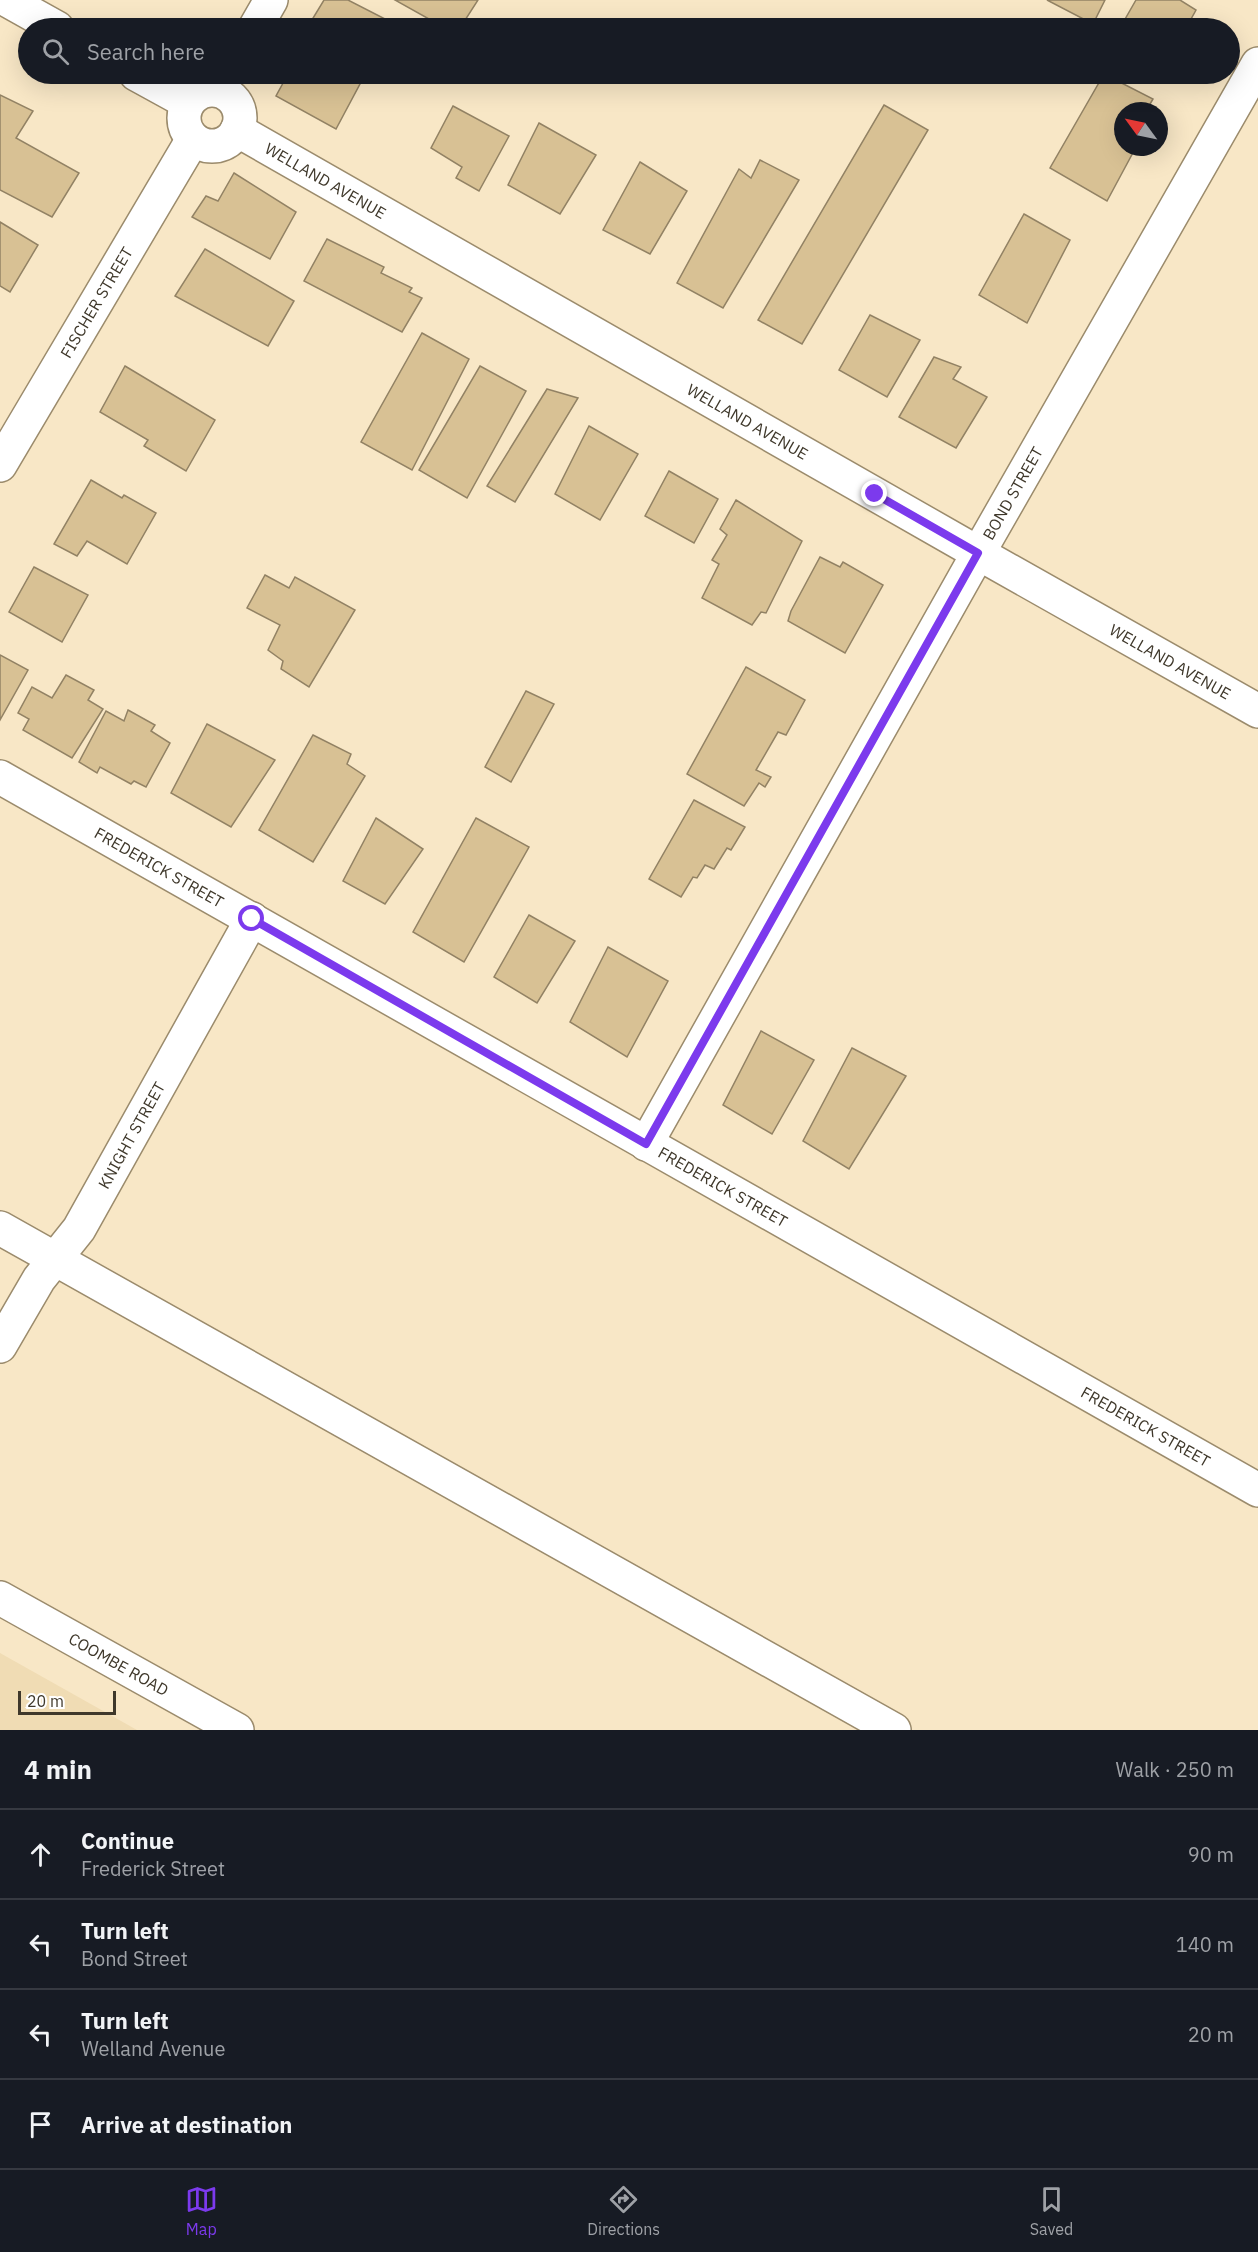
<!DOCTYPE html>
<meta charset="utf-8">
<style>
:root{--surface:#171b24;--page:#242831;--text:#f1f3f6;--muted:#9ea1a6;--line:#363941;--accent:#7c3aed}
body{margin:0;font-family:"IBM Plex Sans",sans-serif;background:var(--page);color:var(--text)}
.compass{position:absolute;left:1114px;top:102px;width:54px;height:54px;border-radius:50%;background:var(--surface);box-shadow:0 6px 24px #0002;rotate:303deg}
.scale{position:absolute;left:18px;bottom:15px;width:98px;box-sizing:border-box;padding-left:6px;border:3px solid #3f382b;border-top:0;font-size:16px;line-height:21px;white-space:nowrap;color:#3f382b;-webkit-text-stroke:4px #fff;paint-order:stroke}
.stop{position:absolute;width:18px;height:18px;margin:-14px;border:4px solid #7c3aed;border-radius:50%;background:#fff}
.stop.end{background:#7c3aed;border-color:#fff;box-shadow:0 2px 6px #0008}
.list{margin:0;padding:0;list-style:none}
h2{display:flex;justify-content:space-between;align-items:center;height:78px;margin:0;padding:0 24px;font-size:26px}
h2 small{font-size:20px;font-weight:400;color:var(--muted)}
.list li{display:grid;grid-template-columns:39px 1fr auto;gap:18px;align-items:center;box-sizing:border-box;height:90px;padding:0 24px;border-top:2px solid var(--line)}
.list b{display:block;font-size:22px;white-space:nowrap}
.list p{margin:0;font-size:20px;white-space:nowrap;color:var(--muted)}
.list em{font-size:20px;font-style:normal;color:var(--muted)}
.icon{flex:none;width:33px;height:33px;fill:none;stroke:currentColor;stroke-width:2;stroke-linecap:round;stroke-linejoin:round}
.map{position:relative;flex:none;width:1258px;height:1730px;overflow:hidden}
.search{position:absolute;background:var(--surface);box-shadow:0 6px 24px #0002;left:18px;right:18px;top:18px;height:66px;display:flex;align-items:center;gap:15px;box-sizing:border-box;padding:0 21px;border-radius:33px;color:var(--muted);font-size:22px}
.sheet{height:438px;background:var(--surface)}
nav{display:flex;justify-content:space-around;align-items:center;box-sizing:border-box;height:84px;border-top:2px solid var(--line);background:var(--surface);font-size:16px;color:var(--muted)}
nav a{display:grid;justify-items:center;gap:3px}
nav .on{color:var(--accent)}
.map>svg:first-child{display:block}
</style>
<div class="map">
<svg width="1258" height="1730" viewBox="0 0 1258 1730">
<rect width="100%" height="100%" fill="#f8e7c6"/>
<polygon fill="#f0dcb4" points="0,1653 137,1730 0,1730"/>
<g fill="#d8c194" stroke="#928264" stroke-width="1.5">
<polygon points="324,0 348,0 391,22 387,28 307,28"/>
<polygon points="395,0 478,0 460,28 445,28"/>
<polygon points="1047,0 1105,0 1093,24"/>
<polygon points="1136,0 1180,0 1196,10 1186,28 1120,28"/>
<polygon points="288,74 343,74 361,82 336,129 276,96"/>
<polygon points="1104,74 1153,99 1146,111 1123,111 1123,147 1136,147 1107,201 1050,168"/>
<polygon points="0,95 33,111 16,138 79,173 52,217 0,190"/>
<polygon points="884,105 928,130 802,344 758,320"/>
<polygon points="453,106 509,136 479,191 456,178 462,167 431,148"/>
<polygon points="539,123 596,155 560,214 508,185"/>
<polygon points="760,160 799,180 723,308 677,283 739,169 751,178"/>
<polygon points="640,162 687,191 650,254 603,230"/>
<polygon points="234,173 296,212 270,259 192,217 206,196 218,201"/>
<polygon points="1024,214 1070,240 1027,323 979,295"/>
<polygon points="0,222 38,245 10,292 0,286"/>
<polygon points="327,239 384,267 381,273 412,288 409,292 422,298 402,332 304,281"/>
<polygon points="205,249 294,301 268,346 175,296"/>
<polygon points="870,315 920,340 887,397 839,370"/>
<polygon points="422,333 469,359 412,470 361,442"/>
<polygon points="934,357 961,367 953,379 987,397 956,448 899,417"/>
<polygon points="125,366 215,420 186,471 144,446 148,440 100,412"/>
<polygon points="480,366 526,391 467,498 419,470"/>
<polygon points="547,389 578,398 515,502 487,486"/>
<polygon points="589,426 638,454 600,520 555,494"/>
<polygon points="669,471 718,499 694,543 645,516"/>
<polygon points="91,480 122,498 124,495 156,513 127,564 87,541 77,556 54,544"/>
<polygon points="736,500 802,541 766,613 761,612 752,625 702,598 719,564 712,560 727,535 720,529"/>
<polygon points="820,557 840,567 843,562 883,585 845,653 788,621 791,611"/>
<polygon points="34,567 88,595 62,642 9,612"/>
<polygon points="265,575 289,588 295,577 355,610 309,687 281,669 283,661 268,650 280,625 247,608"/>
<polygon points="0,655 28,670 0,720"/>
<polygon points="746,667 805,700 786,735 778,732 756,770 771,777 765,787 759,783 744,806 687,774"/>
<polygon points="66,675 94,690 88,700 103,709 72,758 23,730 29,719 18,713 32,687 52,698"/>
<polygon points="526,691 554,704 511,782 485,767"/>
<polygon points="128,710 155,725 151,731 170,743 146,787 134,781 131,784 100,767 97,773 79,762 106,711 124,721"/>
<polygon points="207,724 275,760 231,827 171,793"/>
<polygon points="313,735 351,754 347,764 365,776 313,862 259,830"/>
<polygon points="694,800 745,827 731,850 727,848 714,869 705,865 697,878 693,877 681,897 649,879"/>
<polygon points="376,818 423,849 385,904 343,881"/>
<polygon points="476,818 529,847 464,962 413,932"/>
<polygon points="529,915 575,941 537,1003 494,977"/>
<polygon points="608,947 668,981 627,1057 570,1022"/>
<polygon points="761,1031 814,1060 772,1134 723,1105"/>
<polygon points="852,1048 906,1076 849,1169 803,1141"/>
</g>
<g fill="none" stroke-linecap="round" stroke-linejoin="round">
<defs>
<g id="minor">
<polyline points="7,0 57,28"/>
<polyline points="255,28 271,0"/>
<polyline points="136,74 187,102"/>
<circle cx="212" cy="118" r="28"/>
<path id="s1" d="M237 130 978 553 1258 711"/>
<path id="s2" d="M0 465 193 139"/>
<path id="s3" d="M0 777 1258 1490"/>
<path id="s4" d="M646 1144 971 566 1258 64"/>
<polyline points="0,1228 894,1730"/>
<path id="s5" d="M0 1346 39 1279 79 1229 252 919"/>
<path id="s6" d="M0 1598 237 1730"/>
</g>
</defs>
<use href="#minor" stroke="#9b8b6c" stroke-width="36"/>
<use href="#minor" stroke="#fff" stroke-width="33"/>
</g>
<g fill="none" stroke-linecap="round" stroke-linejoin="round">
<polyline stroke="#7c3aed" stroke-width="8" points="252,919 646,1144 978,553 875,494"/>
</g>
<g text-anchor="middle" stroke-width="6" stroke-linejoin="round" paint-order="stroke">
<g font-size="16" fill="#3f382b" stroke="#fff">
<text dy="6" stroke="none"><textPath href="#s1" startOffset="102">WELLAND AVENUE</textPath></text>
<text dy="6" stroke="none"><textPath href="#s2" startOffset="189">FISCHER STREET</textPath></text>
<text dy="6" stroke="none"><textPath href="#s1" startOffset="588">WELLAND AVENUE</textPath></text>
<text dy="6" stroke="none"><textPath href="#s4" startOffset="747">BOND STREET</textPath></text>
<text dy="6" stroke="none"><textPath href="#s1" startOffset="1074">WELLAND AVENUE</textPath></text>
<text dy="6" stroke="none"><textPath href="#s3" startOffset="183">FREDERICK STREET</textPath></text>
<text dy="6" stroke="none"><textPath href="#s5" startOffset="249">KNIGHT STREET</textPath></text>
<text dy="6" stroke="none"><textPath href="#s3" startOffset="831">FREDERICK STREET</textPath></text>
<text dy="6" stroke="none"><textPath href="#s3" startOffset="1317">FREDERICK STREET</textPath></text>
<text dy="6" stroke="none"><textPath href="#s6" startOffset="136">COOMBE ROAD</textPath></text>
</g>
</g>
</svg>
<svg class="compass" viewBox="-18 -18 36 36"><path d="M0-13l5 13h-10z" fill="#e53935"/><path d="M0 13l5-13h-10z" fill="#9ea1a6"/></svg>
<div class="scale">20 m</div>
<div class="stop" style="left:252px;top:919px"></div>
<div class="stop end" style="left:875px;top:494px"></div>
<div class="search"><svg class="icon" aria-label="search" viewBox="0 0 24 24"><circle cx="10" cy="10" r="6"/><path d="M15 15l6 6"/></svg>Search here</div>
</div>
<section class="sheet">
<h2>4 min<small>Walk · 250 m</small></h2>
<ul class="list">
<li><svg class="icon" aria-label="ahead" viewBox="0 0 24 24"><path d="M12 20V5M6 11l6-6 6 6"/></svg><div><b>Continue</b><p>Frederick Street</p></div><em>90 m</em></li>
<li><svg class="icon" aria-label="left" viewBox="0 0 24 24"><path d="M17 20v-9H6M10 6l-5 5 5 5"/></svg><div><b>Turn left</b><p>Bond Street</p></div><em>140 m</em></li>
<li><svg class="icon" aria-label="left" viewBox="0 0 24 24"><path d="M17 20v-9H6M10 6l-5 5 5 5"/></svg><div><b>Turn left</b><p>Welland Avenue</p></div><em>20 m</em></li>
<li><svg class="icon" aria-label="arrive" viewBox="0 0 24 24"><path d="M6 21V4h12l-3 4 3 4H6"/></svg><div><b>Arrive at destination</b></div></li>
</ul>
</section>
<nav>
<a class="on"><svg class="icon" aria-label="map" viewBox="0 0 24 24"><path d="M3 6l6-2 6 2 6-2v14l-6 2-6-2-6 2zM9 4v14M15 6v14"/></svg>Map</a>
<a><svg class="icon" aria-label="directions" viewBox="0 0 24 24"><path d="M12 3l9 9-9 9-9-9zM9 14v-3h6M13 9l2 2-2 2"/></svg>Directions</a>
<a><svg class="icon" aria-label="saved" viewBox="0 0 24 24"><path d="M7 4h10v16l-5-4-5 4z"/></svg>Saved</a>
</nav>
